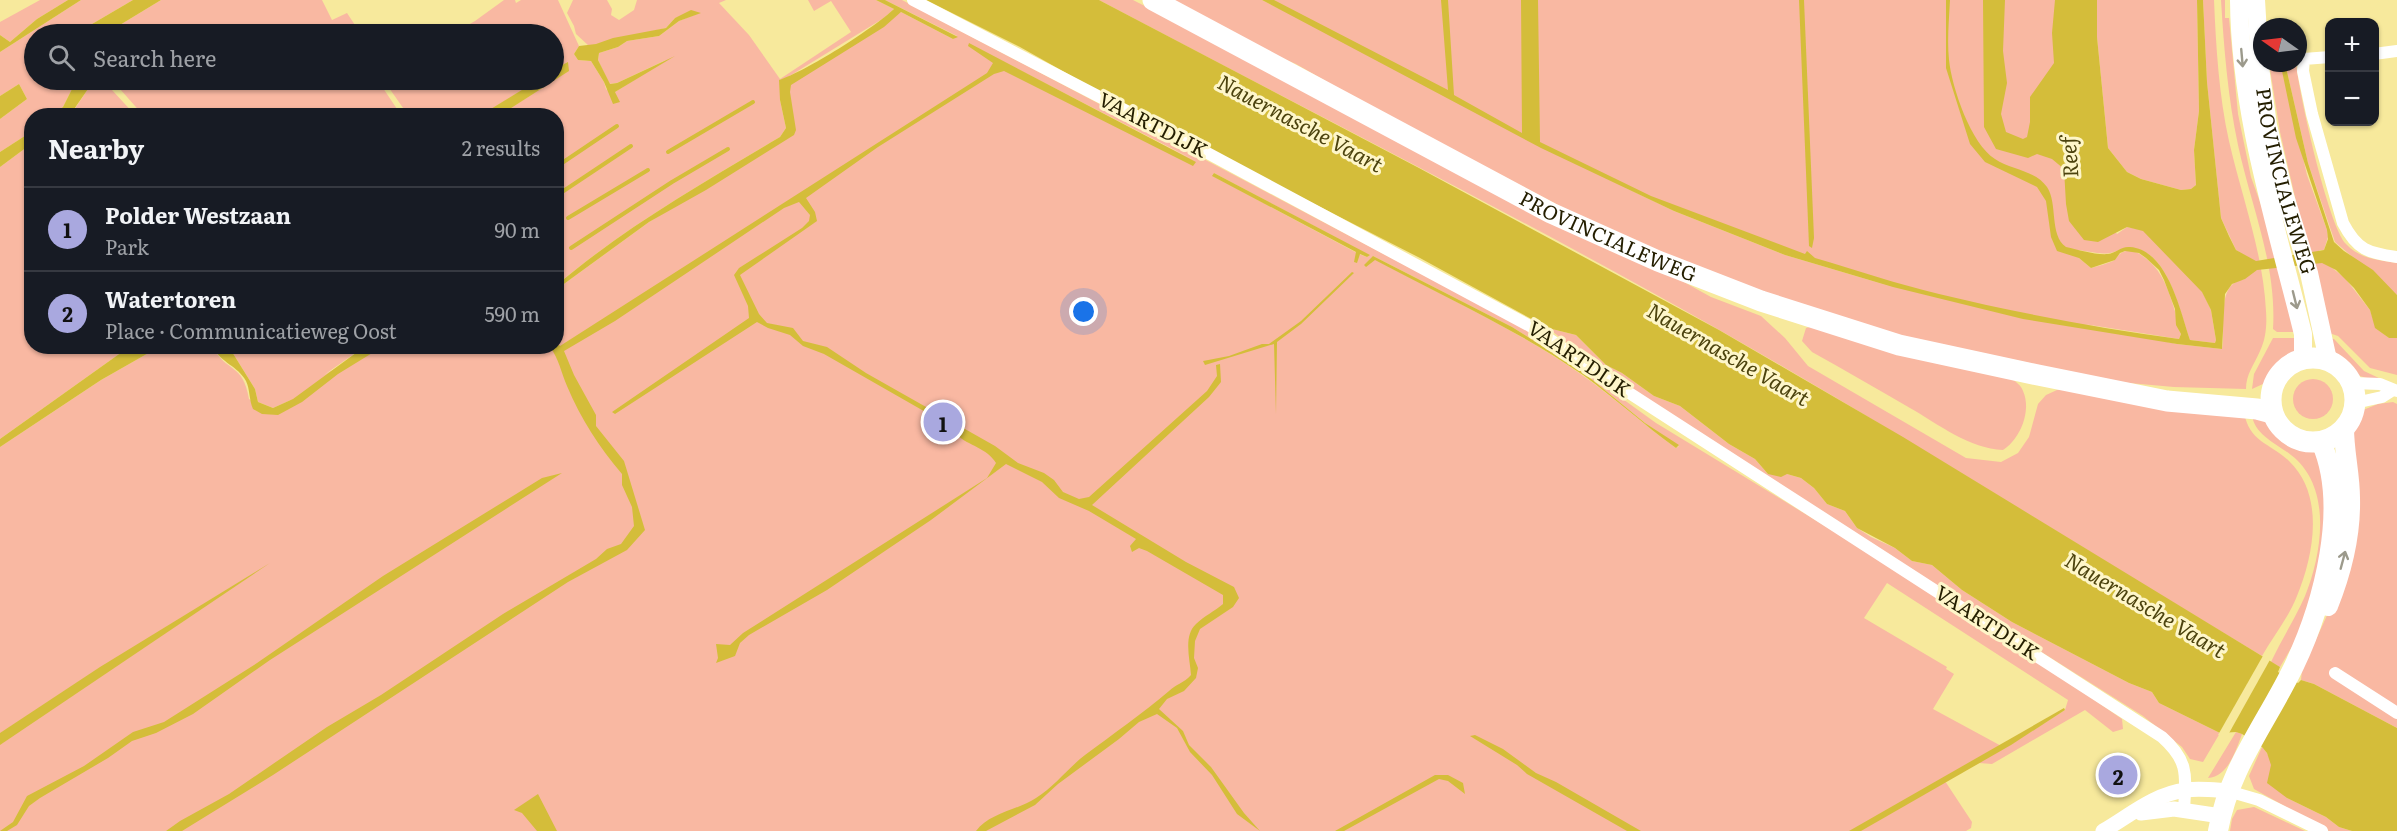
<!DOCTYPE html>
<meta charset="utf-8">
<style>
:root{--surface:#171b24;--page:#242831;--text:#f1f3f6;--muted:#9ea1a6;--line:#363941;--accent:#a9a8df}
body{margin:0;font-family:Literata,serif;background:var(--page);color:var(--text)}
.controls{position:absolute;right:18px;top:18px;display:grid;overflow:hidden;border-radius:12px;box-shadow:0 2px 4px #0004}
.controls button{width:54px;height:54px;display:grid;place-items:center;padding:0;border:0;border-bottom:2px solid var(--line);background:var(--surface);color:var(--text);font:30px sans-serif}
.compass{position:absolute;left:2253px;top:18px;width:54px;height:54px;border-radius:50%;background:var(--surface);box-shadow:0 2px 4px #0004;rotate:284deg}
.you{position:absolute;left:1084px;top:312px;width:21px;height:21px;margin:-15px;border:4px solid #fff;border-radius:50%;background:#1a73e8;box-shadow:0 0 0 9px #1a73e833}
.badge{display:grid;place-items:center;width:39px;height:39px;border-radius:50%;background:var(--accent);color:#111;font-size:20px;font-weight:700}
.pin{position:absolute;translate:-50% -50%;border:3px solid #fff;box-shadow:0 2px 6px #0006}
.list{margin:0;padding:0;list-style:none}
h2{display:flex;justify-content:space-between;align-items:center;height:78px;margin:0;padding:0 24px;font-size:26px}
h2 small{font-size:20px;font-weight:400;color:var(--muted)}
.list li{display:grid;grid-template-columns:39px 1fr auto;gap:18px;align-items:center;box-sizing:border-box;height:84px;padding:0 24px;border-top:2px solid var(--line)}
.list b{display:block;font-size:22px;white-space:nowrap}
.list p{margin:0;font-size:20px;white-space:nowrap;color:var(--muted)}
.list em{font-size:20px;font-style:normal;color:var(--muted)}
.icon{flex:none;width:33px;height:33px;fill:none;stroke:currentColor;stroke-width:2;stroke-linecap:round;stroke-linejoin:round}
.map{position:relative;flex:none;width:2397px;height:831px;overflow:hidden}
.search{position:absolute;background:var(--surface);box-shadow:0 2px 4px #0004;left:24px;top:24px;width:540px;height:66px;display:flex;align-items:center;gap:15px;box-sizing:border-box;padding:0 21px;border-radius:33px;color:var(--muted);font-size:22px}
.panel{position:absolute;background:var(--surface);box-shadow:0 2px 4px #0004;left:24px;top:108px;width:540px;height:246px;border-radius:24px}
.map>svg:first-child{display:block}
</style>
<div class="map">
<svg width="2397" height="831" viewBox="0 0 2397 831">
<rect width="100%" height="100%" fill="#f7e99c"/>
<g fill="#f9b8a2" fill-rule="evenodd">
<polygon points="40,0 68,0 37,19 10,42 0,35 0,22"/>
<polygon points="81,0 133,0 75,34 34,34 34,80 48,85 56,80 74,80 75,83 63,107 52,115 32,116 31,132 0,152 0,119 27,99 19,84 0,96 0,52"/>
<polygon points="161,0 322,0 332,20 347,13 361,34 105,34"/>
<path d="M504 0H515L516 3 521 0H558L579 46 574 54 578 60 591 61 604 82 606 89 616 97 615 92 666 60 617 83 609 84 598 60 599 53 618 47 627 41 659 36 679 21 699 13 675 18 666 28 589 46 576 34 574 26 567 13 573 0H607L612 9 611 15 619 20 634 10 637 0H726L719 3 749 35 780 79 851 32 831 1 814 11 808 0H876L894 9 884 18 788 77 780 80V100L786 128 780 137C703 183 625 227 557 285L556 116 500 115 568 71V63L554 69V34H452L475 21Z"/>
<path d="M885 0H902L1526 329 1656 423 1971 615 2122 719 2123 729 2113 732 2085 710 1992 764 1979 763 1945 781 1972 822 1971 828 1966 831H0V447L101 380 159 347H213C226 373 243 362 249 399L274 413 291 400 273 408 258 402 255 389 229 347H364L324 375 373 347 556 346 557 289 649 222 789 137 782 89 901 12 953 39 957 36ZM969 44 1196 161 1001 66ZM1214 173 1369 255 1367 257 1359 254 1213 176ZM1373 256 1512 327 1547 349 1584 373 1645 423 1679 446 1676 448C1644 425 1615 398 1582 375 1518 330 1444 297 1375 259ZM1887 583 2068 700 2065 710 2005 748 1933 709 1954 674 1946 669 1947 667 1864 618Z"/>
<path d="M1099 0H1133L1673 276 1711 297 1761 316 1785 338 1808 366 1966 458 2001 462 2018 453 2029 437 2038 404 2046 395 2057 390 2070 389 2244 412C2249 442 2270 443 2289 461 2325 495 2314 555 2297 596 2289 617 2273 637 2262 656 2081 548 1904 435 1721 331 1517 215 1306 110 1099 0Z"/>
<path d="M1172 0H1262L1278 8 1265 0H2055V62L2051 70 2053 159 2064 169 2117 234 2127 227 2143 230 2202 291 2211 310 2216 340 2215 343 2190 340C2180 313 2169 255 2136 249 2121 246 2121 251 2110 253 2100 255 2088 251 2078 250L2079 258 2091 268C2098 266 2106 264 2113 261 2117 259 2118 254 2123 252 2130 249 2138 252 2144 257 2161 269 2168 288 2174 308 2177 317 2176 325 2181 334L2179 339 2084 324 2177 344 2222 349C2226 327 2215 282 2245 279L2250 259 2236 250 2221 218 2207 82 2203 0H2214C2216 47 2219 96 2229 141 2242 198 2263 252 2266 311 2267 324 2266 339 2260 351 2254 365 2246 374 2246 389L2174 387 2118 382 1888 333 1770 296 1611 233 1357 99 1296 64 1255 47ZM1624 187 1836 269 1893 287 1785 255 1674 211Z"/>
<polygon points="2097,0 2197,0 2199,111 2194,150 2196,185 2191,189 2181,190 2141,179 2127,172 2108,148 2097,37"/>
<path d="M2221 0H2225V18H2229L2238 114 2251 177 2275 244 2297 332H2277L2273 329C2277 265 2251 206 2238 145 2228 98 2224 49 2221 0Z"/>
<polygon points="2269,63 2281,63 2307,175 2327,230 2328,237 2324,250 2319,250 2331,267 2345,278 2370,310 2376,328 2389,338 2397,338 2397,375 2370,368 2338,336 2326,332 2280,132"/>
<path d="M2285 63H2296C2299 94 2328 225 2346 244 2360 259 2378 260 2397 263V295L2335 242 2308 163Z"/>
<polygon points="88,80 107,80 112,90 135,115 70,116 88,89"/>
<polygon points="112,80 538,80 481,116 408,115 387,85 383,88 401,115 143,115"/>
<polygon points="31,144 32,346 129,347 0,439 0,167"/>
<path d="M1813 326 2010 378C2015 381 2021 385 2023 391 2032 411 2020 439 2003 450 1970 449 1938 424 1910 408 1877 389 1845 370 1812 352L1802 341 1806 328Z"/>
<polygon points="1548,328 1576,335 1606,365 1622,373 1654,396 1680,406 1729,444 1755,459 1768,474 1787,474 1801,478 1814,488 1827,504 1845,511 1857,528 1871,537 1895,548 1912,561 1932,565 1962,590 2012,622 2129,683 2152,692 2159,703 2220,733 2203,762 2190,759 2182,747 2143,716 1778,486 1609,376"/>
<polygon points="2273,338 2299,338 2297,348 2294,355 2280,365 2263,384 2252,389 2254,374"/>
<path d="M2329 338 2334 339 2364 371 2381 379C2353 380 2338 364 2329 338Z"/>
<circle cx="2313" cy="399" r="20"/>
<polygon points="2393,402 2397,404 2397,728 2314,684 2301,680 2302,670 2340,587 2349,434 2363,410 2378,404"/>
<path d="M2252 414 2265 418 2286 440 2313 451 2319 457 2327 477 2323 557 2303 628 2280 667 2271 662C2281 640 2295 619 2305 596 2322 554 2333 487 2291 455 2277 444 2253 434 2252 414Z"/>
<path d="M2236 732 2242 734C2236 750 2228 777 2208 778Z"/>
<polygon points="2262,747 2267,753 2287,798 2326,817 2339,827 2352,831 2329,831 2254,789 2249,776"/>
<polygon points="2254,807 2305,831 2230,831 2232,819 2237,810"/>
</g>
<g fill="#d4bd3a">
<polygon points="68,0 81,0 0,52 0,35 10,42 37,19"/>
<polygon points="133,0 161,0 105,34 75,34"/>
<path d="M876 0H885L958 37 953 39 901 12 884 27 791 85 790 92 796 130 794 135 706 190 649 222 557 289V285C625 227 703 183 780 137L786 128 780 100 779 80C805 72 874 28 894 9Z"/>
<polygon points="926,0 1099,0 1419,168 1719,330 1903,437 2280,667 2278,672 2298,683 2301,680 2314,684 2397,728 2397,831 2352,831 2339,827 2326,817 2287,798 2267,783 2271,765 2267,753 2262,747 2242,734 2236,732 2220,733 2159,703 2152,692 2129,683 2012,622 1962,590 1932,565 1912,561 1895,548 1857,528 1845,511 1827,504 1814,488 1801,478 1787,474 1781,477 1768,474 1755,459 1729,444 1680,406 1654,396 1622,373 1606,365 1576,335 1548,328 1420,258 1148,119 1020,47"/>
<path d="M1262 0H1274L1448 90 1441 0H1448L1454 95 1522 133 1521 0H1538L1540 142 1651 196 1805 254 1807 251 1815 258C1856 270 1897 284 1939 294 2018 313 2098 328 2179 339L2181 334 2176 325 2175 309 2164 280 2159 270 2146 258 2139 253 2125 251 2120 253 2115 260 2091 268 2079 258 2057 251 2051 237 2046 201 2037 187 1985 162 1970 144 1946 68V0H1950C1949 20 1947 40 1949 60 1952 88 1971 144 1995 159 2011 170 2035 170 2047 187 2058 203 2049 235 2066 247 2079 250 2095 255 2108 254 2116 253 2121 246 2130 247 2168 250 2180 311 2190 340L2215 343 2216 340 2211 310 2202 292 2143 231 2127 227 2098 242 2084 240 2069 221 2066 204 2064 169 2052 159 2037 154 2028 158 1996 149 1984 127 1983 0H2005L2003 51 2007 83 2001 114 2006 132 2023 139 2027 137 2030 122V97L2054 63 2052 33 2055 0H2097V37L2108 148 2127 172 2141 179 2181 190 2191 189 2196 185 2194 150 2199 111 2197 0H2203L2207 82 2221 218 2229 236 2236 250 2256 261 2324 250 2328 239 2327 230 2296 138 2282 71 2281 63H2285L2308 163 2334 242 2344 251 2373 270 2397 295V338H2389L2375 328 2370 310 2354 288 2336 270 2322 263 2257 270 2245 279 2232 284 2225 294 2222 349 2177 344 2023 319 1893 287 1785 255 1674 211 1541 148Z"/>
<polygon points="1799,0 1804,0 1814,238 1812,248 1809,246"/>
<polygon points="691,10 701,13 679,21 659,36 627,41 618,47 599,53 598,60 610,84 617,83 675,56 615,92 620,102 613,104 604,82 591,61 578,60 574,54 579,46 596,44 613,38 666,28 675,18"/>
<path d="M969 43 1196 162 1193 166 1004 71 994 74 878 147 806 198 815 212 817 221 740 275 759 314 767 323 793 328 803 341 827 347 866 373 995 446 1018 463 1044 473 1054 480 1063 492 1079 499 1089 497 1207 391 1217 376 1216 365 1220 364 1221 382 1209 397 1092 505 1186 562 1234 587 1239 598 1233 607 1200 629 1195 641 1194 658 1198 668 1196 678 1184 691 1167 699 1159 709 1183 731 1189 745 1211 767 1244 813 1260 831 1237 814 1212 775 1190 752 1177 728 1157 714 1139 722 1119 739 1058 784 1035 805 986 831H976C989 813 1018 810 1036 798 1054 787 1068 768 1085 755 1113 734 1142 714 1169 691 1176 684 1184 683 1191 675 1190 659 1183 636 1196 624 1204 616 1215 611 1223 604V595L1147 551 1139 548 1132 552 1130 546 1136 539 1089 511 1059 498 1042 482 1006 464 931 520 827 590 749 635 740 643 735 656 716 663 718 658 716 644 730 645 743 633 987 478 996 463C987 448 969 446 957 435 952 430 949 426 943 422L824 354 803 346 790 335 768 328 757 322 615 414 612 412 749 318 748 306 734 275 739 268 802 228 809 221 810 215 799 202 784 208 615 321 564 351 574 375 596 415V426L624 461 645 530 627 550 568 582 273 775 182 831H166L180 821 229 794 327 727 381 695 503 614 596 559 607 549 621 544 634 526 632 507 622 485V474C599 447 581 419 567 386 561 372 559 359 550 347L556 346 557 343 560 346 987 73 993 63 968 46Z"/>
<polygon points="568,62 569,71 500,115 481,115 538,80 554,80 554,69"/>
<polygon points="74,80 88,80 88,89 70,115 52,115 63,107 75,83"/>
<polygon points="19,84 27,99 0,119 0,96"/>
<polygon points="31,132 31,144 0,167 0,152"/>
<polygon points="1214,173 1370,255 1367,257 1360,254 1357,263 1354,262 1356,252 1212,176"/>
<path d="M1373 256 1512 327 1547 349 1584 373 1645 423 1679 445 1676 448C1644 425 1615 398 1583 375 1518 330 1444 297 1375 260L1366 267 1364 265Z"/>
<polygon points="1352,272 1354,273 1301,324 1277,342 1276,414 1274,344 1205,365 1203,361 1229,356 1262,344 1269,344 1301,321"/>
<polygon points="129,347 159,347 101,380 0,447 0,439"/>
<path d="M213 347H229L255 389 258 402 273 408 293 399 364 347H382L338 374 302 402 278 415 262 414 253 409C249 400 250 389 246 381 238 366 221 363 213 347Z"/>
<polygon points="562,473 270,660 193,714 156,733 132,741 108,758 40,798 29,806 17,825 7,831 0,831 13,822 27,796 84,766 133,732 164,722 257,663 383,576 542,478"/>
<polygon points="270,563 0,745 0,733 100,667"/>
<polygon points="2064,708 2065,710 2011,745 1861,831 1849,831"/>
<polygon points="1475,735 1503,749 1536,773 1556,782 1641,831 1627,831 1527,774 1517,765 1470,736"/>
<polygon points="1435,775 1448,775 1463,783 1465,794 1448,781 1439,779 1344,831 1335,831"/>
<polygon points="538,794 557,831 537,831 522,813 514,810"/>
</g>
<polygon fill="#f7e99c" points="2264,654 2271,658 2228,735 2218,735"/>
<g fill="none" stroke-linecap="round" stroke-linejoin="round">
<g stroke="#d4bd3a" stroke-width="4">
<polyline points="668,152 753,102"/>
<polyline points="556,167 617,126"/>
<polyline points="556,196 631,146"/>
<polyline points="568,218 648,170"/>
<polyline points="571,248 672,182 728,149"/>
</g>
<g stroke="#fff" stroke-width="12">
<path d="M913 0 1200 149 1530 326 1620 387 2162 737C2189 761 2186 775 2184 810"/>
<polyline points="2374,54 2397,51"/>
<path d="M2330 57 2304 59 2303 71 2312 114 2343 223C2357 250 2368 253 2397 257"/>
<polyline points="2353,383 2380,384 2397,391"/>
<polyline points="2355,403 2382,397 2393,390"/>
<polyline points="2335,673 2397,713"/>
<polyline points="2228,791 2259,800 2322,831"/>
</g>
<g stroke="#fff" stroke-width="15">
<polyline points="2141,813 2174,809 2221,816"/>
<path d="M2103 831C2129 816 2154 794 2186 790 2200 788 2214 790 2228 791"/>
</g>
<g stroke="#fff" stroke-width="18">
<path d="M2239 0C2240 115 2276 224 2303 334V358"/>
<path id="s1" d="M2256 0 2260 67 2268 125 2285 196 2309 273 2328 360"/>
</g>
<g stroke="#fff" stroke-width="20">
<path d="M2328 606C2342 571 2351 535 2350 498 2350 474 2344 452 2344 428"/>
<path d="M2218 831C2229 768 2267 722 2294 666 2323 605 2350 507 2321 442"/>
</g>
<g stroke="#fff" stroke-width="21">
<path id="s2" d="M1153 0 1551 213 1658 261 1761 301 1899 345 2038 375 2167 401 2257 409 2272 413"/>
<circle cx="2313" cy="400" r="42"/>
</g>
</g>
<defs><path id="oneway-shaft" d="M-6 0H5M1.5-3L5.5 0L1.5 3" fill="none" stroke-width="1.6" stroke-linecap="round" stroke-linejoin="round" transform="scale(1.5)"/></defs>
<g stroke="#9c9a8c">
<use href="#oneway-shaft" transform="translate(2242 58) rotate(85)"/>
<use href="#oneway-shaft" transform="translate(2295 300) rotate(76)"/>
<use href="#oneway-shaft" transform="translate(2343 560) rotate(-75)"/>
</g>
<g text-anchor="middle" stroke-width="6" stroke-linejoin="round" paint-order="stroke">
<g font-size="20" fill="#241e00" stroke="#fef6c9">
<text transform="translate(1153 125) rotate(27)" y="7">VAARTDIJK</text>
<text dy="7" stroke="none"><textPath href="#s1" startOffset="184">PROVINCIALEWEG</textPath></text>
<text dy="7" stroke="none"><textPath href="#s2" startOffset="513">PROVINCIALEWEG</textPath></text>
<text transform="translate(1579 359) rotate(34)" y="7">VAARTDIJK</text>
<text transform="translate(1987 623) rotate(33)" y="7">VAARTDIJK</text>
</g>
<g font-size="21" font-style="italic" fill="#4c430e" stroke="#fef6c9">
<text transform="translate(1300 124) rotate(28)" y="7">Nauernasche Vaart</text>
<text transform="translate(2070 157) rotate(-94)" y="7">Reef</text>
<text transform="translate(1728 355) rotate(30)" y="7">Nauernasche Vaart</text>
<text transform="translate(2145 606) rotate(31)" y="7">Nauernasche Vaart</text>
</g>
</g>
</svg>
<div class="controls">
<button>+</button>
<button>−</button>
</div>
<svg class="compass" viewBox="-18 -18 36 36"><path d="M0-13l5 13h-10z" fill="#e53935"/><path d="M0 13l5-13h-10z" fill="#9ea1a6"/></svg>
<div class="you"></div>
<div class="pin badge" style="left:943px;top:422px">1</div>
<div class="pin badge" style="left:2118px;top:775px">2</div>
<div class="search"><svg class="icon" aria-label="search" viewBox="0 0 24 24"><circle cx="10" cy="10" r="6"/><path d="M15 15l6 6"/></svg>Search here</div>
<section class="panel">
<h2>Nearby<small>2 results</small></h2>
<ul class="list">
<li><span class="badge">1</span><div><b>Polder Westzaan</b><p>Park</p></div><em>90 m</em></li>
<li><span class="badge">2</span><div><b>Watertoren</b><p>Place · Communicatieweg Oost</p></div><em>590 m</em></li>
</ul>
</section>
</div>
